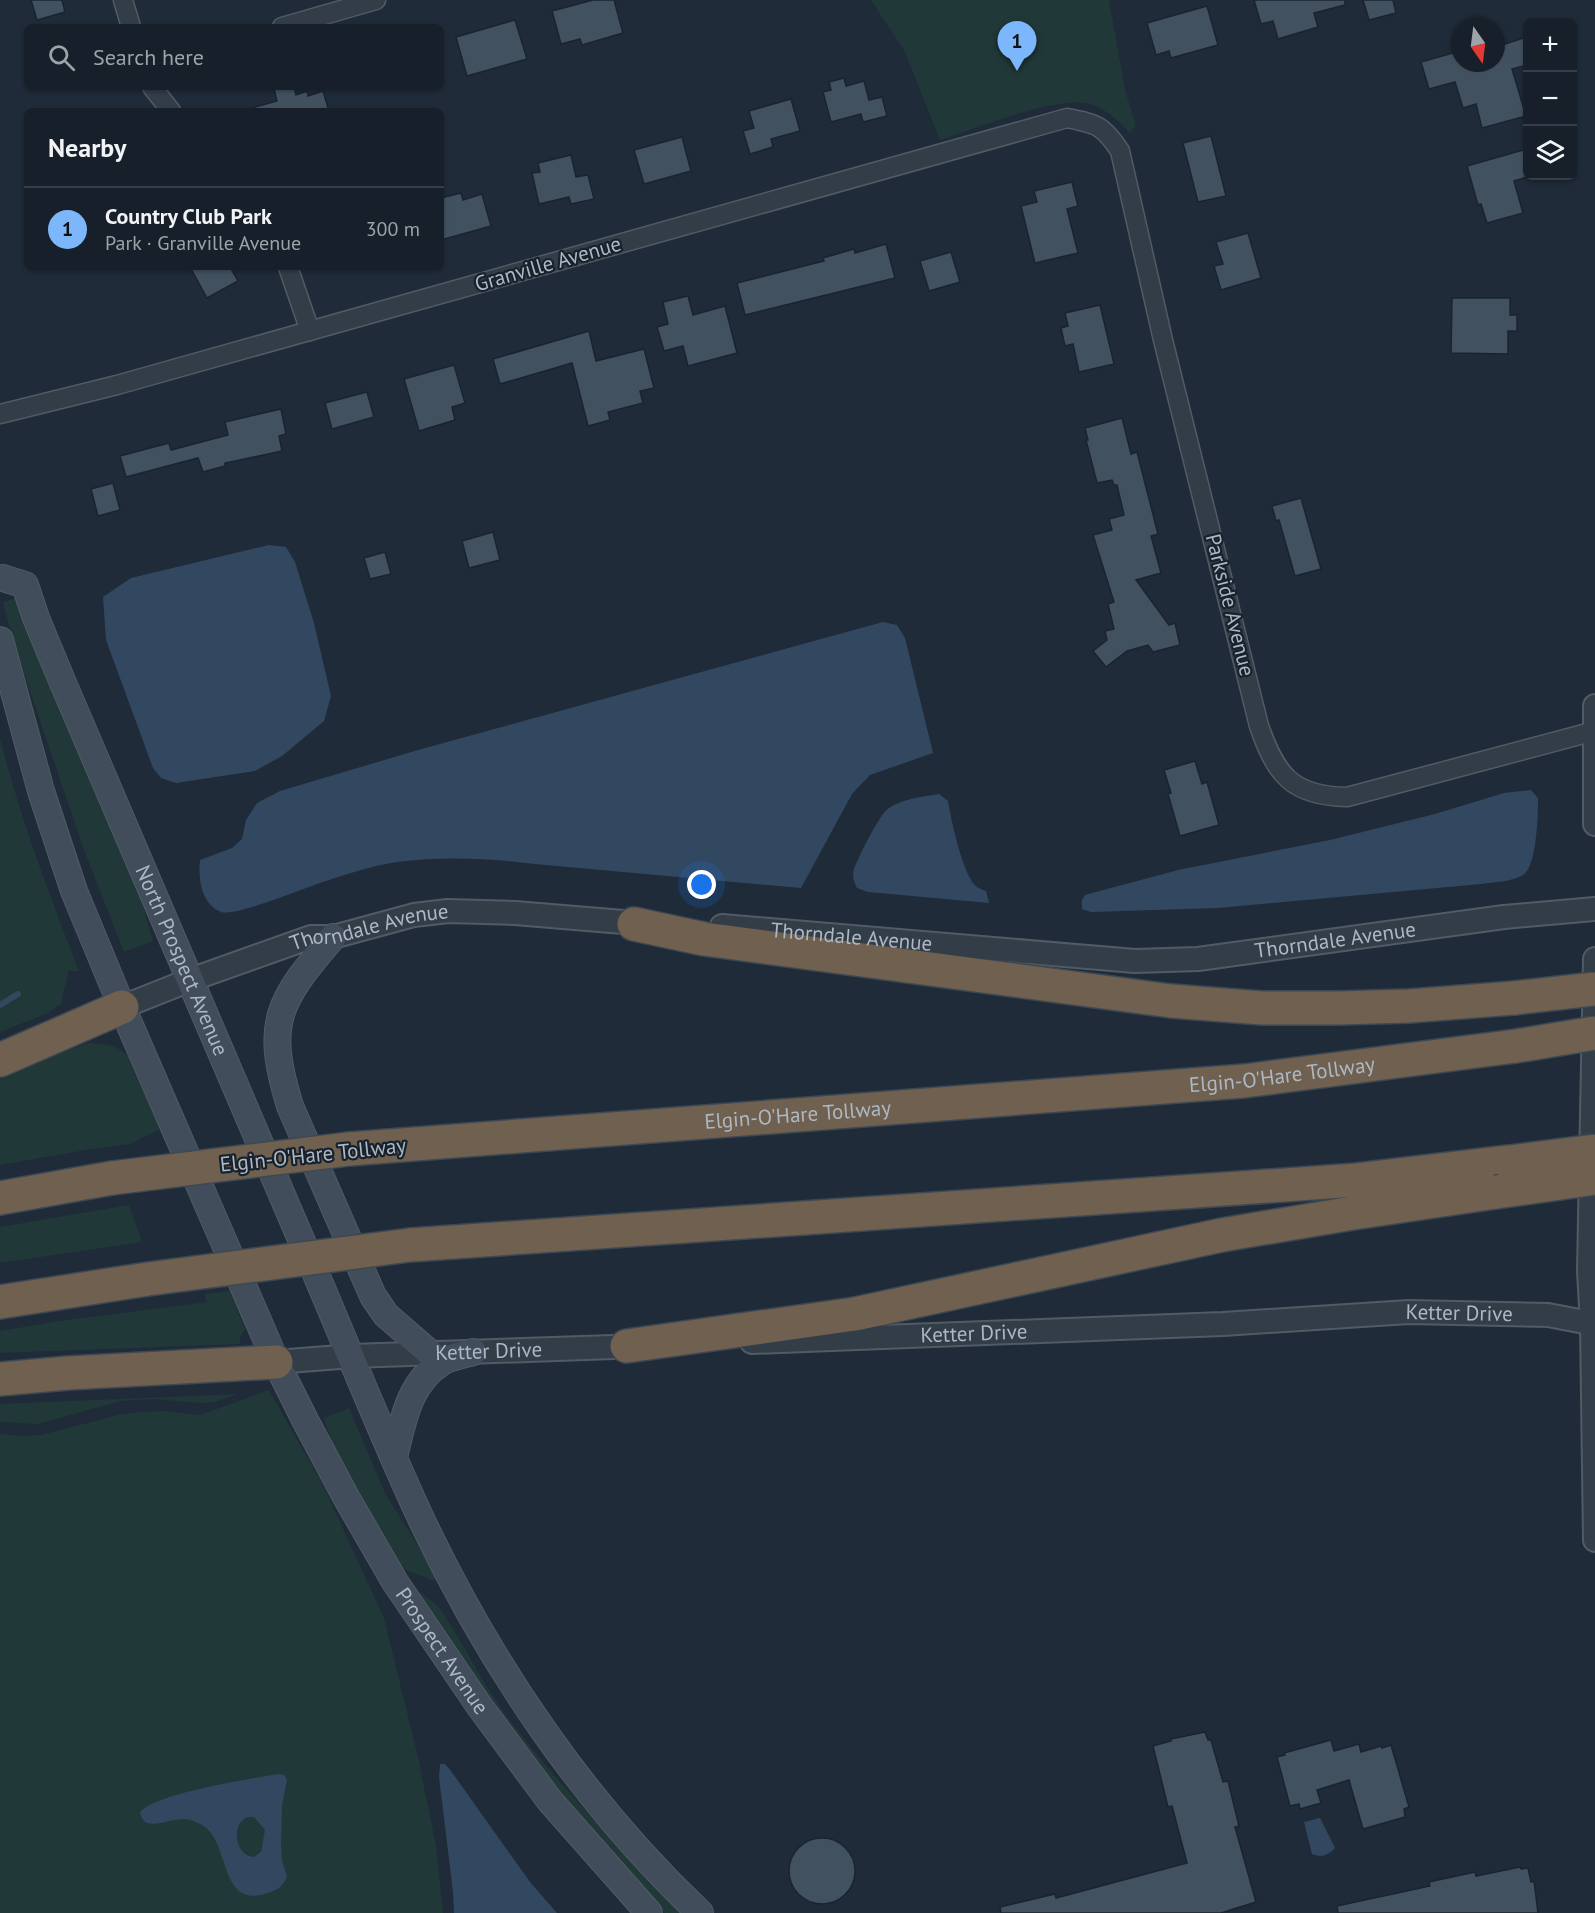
<!DOCTYPE html>
<meta charset="utf-8">
<style>
:root{--surface:#17202a;--page:#242d36;--text:#f1f3f6;--muted:#9ea3a8;--line:#363e47;--accent:#7cb6fb}
body{margin:0;font-family:"PT Sans",sans-serif;background:var(--page);color:var(--text)}
.controls{position:absolute;right:18px;top:18px;display:grid;overflow:hidden;border-radius:9px;box-shadow:0 2px 4px #0004}
.controls button{width:54px;height:54px;display:grid;place-items:center;padding:0;border:0;border-bottom:2px solid var(--line);background:var(--surface);color:var(--text);font:30px sans-serif}
.compass{position:absolute;left:1451px;top:18px;width:54px;height:54px;border-radius:50%;background:var(--surface);box-shadow:0 2px 4px #0004;rotate:166deg}
.you{position:absolute;left:702px;top:885px;width:21px;height:21px;margin:-15px;border:4px solid #fff;border-radius:50%;background:#1a73e8;box-shadow:0 0 0 9px #1a73e833}
.badge{display:grid;place-items:center;width:39px;height:39px;border-radius:50%;background:var(--accent);color:#111;font-size:20px;font-weight:700}
.pin{position:absolute;translate:-50% -50px;filter:drop-shadow(0 2px 3px #0008)}
.pin::after{content:'';position:absolute;top:32px;width:21px;height:18px;background:inherit;clip-path:polygon(0 0,100% 0,50% 100%)}
.list{margin:0;padding:0;list-style:none}
h2{display:flex;justify-content:space-between;align-items:center;height:78px;margin:0;padding:0 24px;font-size:26px}
h2 small{font-size:20px;font-weight:400;color:var(--muted)}
.list li{display:grid;grid-template-columns:39px 1fr auto;gap:18px;align-items:center;box-sizing:border-box;height:84px;padding:0 24px;border-top:2px solid var(--line)}
.list b{display:block;font-size:22px;white-space:nowrap}
.list p{margin:0;font-size:20px;white-space:nowrap;color:var(--muted)}
.list em{font-size:20px;font-style:normal;color:var(--muted)}
.icon{flex:none;width:33px;height:33px;fill:none;stroke:currentColor;stroke-width:2;stroke-linecap:round;stroke-linejoin:round}
.map{position:relative;flex:none;width:1595px;height:1913px;overflow:hidden}
.search{position:absolute;background:var(--surface);box-shadow:0 2px 4px #0004;left:24px;top:24px;width:420px;height:66px;display:flex;align-items:center;gap:15px;box-sizing:border-box;padding:0 21px;border-radius:9px;color:var(--muted);font-size:22px}
.panel{position:absolute;background:var(--surface);box-shadow:0 2px 4px #0004;left:24px;top:108px;width:420px;height:162px;border-radius:9px}
.map>svg:first-child{display:block}
</style>
<div class="map">
<svg width="1595" height="1913" viewBox="0 0 1595 1913">
<rect width="100%" height="100%" fill="#1f2b38"/>
<g fill="#213839">
<path d="M871 0H1109L1125 90 1136 126 1130 133C1119 122 1109 111 1093 105 1060 93 975 129 940 140L905 52Z"/>
<polygon points="16,598 48,679 138,889 153,941 124,952 84,850 13,641 3,602"/>
<path d="M0 739C21 820 49 894 79 971H68C67 983 62 992 62 1003L48 1013 0 1032Z"/>
<path d="M89 1043C104 1044 116 1044 127 1055L160 1129 130 1144 86 1150 0 1165V1076L46 1057Z"/>
<polygon points="129,1205 142,1242 0,1263 0,1227"/>
<polygon points="229,1291 245,1329 240,1338 240,1344 0,1353 0,1331 59,1321 207,1302 204,1294"/>
<polygon points="269,1390 323,1485 384,1618 418,1757 436,1846 443,1913 0,1913 0,1434 23,1436 41,1435 118,1415 141,1412 164,1411 200,1415"/>
<polygon points="238,1394 215,1402 203,1403 152,1399 121,1401 38,1424 0,1422 0,1404"/>
<path d="M349 1408 386 1495 437 1576 433 1581C422 1574 408 1574 400 1565 373 1520 337 1469 324 1418Z"/>
<path d="M417 1591 423 1594 439 1607C464 1643 482 1684 509 1719 561 1789 623 1850 683 1913H665L575 1811 512 1732 416 1592Z"/>
</g>
<g fill="#324860" fill-rule="evenodd">
<polygon points="269,545 286,547 295,562 314,623 331,696 324,721 282,756 255,771 176,783 161,778 153,768 106,640 103,597 131,578"/>
<path d="M883 622 897 625 905 638 933 753 870 775 852 794 801 888 535 864C489 858 442 856 397 862 375 865 347 874 326 881 307 887 235 917 221 912 201 904 198 878 200 860L232 848 242 839 246 820 257 803 280 791 418 750Z"/>
<path d="M1531 790 1538 798C1538 813 1537 867 1523 875 1511 882 1494 882 1481 884L1218 908 1091 912 1082 909V900L1085 895 1178 870 1330 840 1435 814 1504 793Z"/>
<path d="M939 794 948 801C951 819 963 877 977 887 980 889 983 890 986 891L989 903 868 892 857 888C854 882 852 876 854 869 858 858 880 813 889 808 904 798 923 797 939 794Z"/>
<polygon points="440,1764 445,1764 451,1771 530,1882 557,1913 454,1913 453,1892 439,1777"/>
<path d="M278 1774 284 1775 287 1780 282 1805 281 1844 282 1861 287 1876C284 1885 279 1889 271 1892 219 1912 231 1847 205 1827 199 1823 191 1819 184 1819 170 1818 143 1834 140 1812 156 1793 251 1779 278 1774ZM248 1817H254L265 1830 261 1852 254 1857C235 1856 230 1824 248 1817Z"/>
<path d="M1320 1818 1335 1848C1329 1855 1321 1858 1312 1854L1304 1822Z"/>
</g>
<g fill="none" stroke-linecap="round" stroke-linejoin="round">
<polyline stroke="#324860" stroke-width="6" points="0,1005 18,994"/>
</g>
<g fill="#425160" stroke="#1a242f" stroke-width="1.5">
<polygon points="31,0 62,0 65,12 37,20"/>
<polygon points="593,0 614,0 623,33 582,45 580,39 561,44 552,11"/>
<polygon points="1254,0 1345,0 1345,5 1314,13 1318,27 1278,39 1273,21 1261,24"/>
<polygon points="1363,0 1393,0 1396,13 1369,20"/>
<polygon points="1207,6 1218,45 1171,58 1169,51 1156,55 1147,23"/>
<polygon points="515,20 527,59 467,76 456,37"/>
<polygon points="1527,37 1527,65 1512,69 1526,116 1482,128 1476,104 1463,108 1455,82 1429,89 1421,62 1460,51 1460,63 1496,63 1496,47"/>
<polygon points="844,78 846,86 864,81 869,100 882,97 887,116 863,122 861,114 831,122 823,92 831,90 829,82"/>
<polygon points="282,87 294,87 296,95 307,91 308,96 323,91 329,111 256,111 255,107 277,101 274,89"/>
<polygon points="791,99 800,131 771,139 773,147 750,154 743,131 754,128 749,111"/>
<polygon points="1211,136 1226,196 1198,202 1183,143"/>
<polygon points="682,137 691,171 644,184 634,150"/>
<polygon points="1527,149 1527,177 1514,181 1523,213 1487,223 1481,204 1478,205 1467,166"/>
<polygon points="571,155 576,177 588,175 594,199 571,204 569,197 539,204 532,173 540,172 538,163"/>
<polygon points="1072,182 1078,206 1067,209 1078,253 1035,263 1021,206 1037,202 1034,191"/>
<polygon points="461,193 463,200 482,194 491,226 441,240 441,198"/>
<polygon points="1248,233 1261,278 1221,290 1214,266 1223,264 1216,242"/>
<polygon points="886,244 895,278 745,315 737,283 824,261 823,258 854,249 855,253"/>
<polygon points="951,252 960,282 929,291 920,261"/>
<polygon points="190,267 230,267 238,281 207,298"/>
<polygon points="688,296 693,315 725,306 737,353 688,366 683,346 664,351 657,327 668,324 663,302"/>
<polygon points="1452,298 1510,298 1510,315 1517,315 1517,331 1508,331 1508,354 1451,353"/>
<polygon points="1100,305 1114,364 1079,372 1073,344 1065,346 1061,328 1068,326 1065,313"/>
<polygon points="589,331 596,361 644,349 654,388 640,391 643,403 608,412 610,420 588,426 572,363 500,384 493,359"/>
<polygon points="454,365 465,403 452,407 455,420 419,431 404,379"/>
<polygon points="367,392 374,417 332,429 325,403"/>
<polygon points="281,409 286,434 279,436 282,451 225,463 225,466 203,472 198,458 126,477 120,456 169,443 171,450 228,435 225,422"/>
<polygon points="1122,418 1131,454 1137,452 1158,534 1151,536 1161,573 1136,580 1169,625 1175,623 1180,645 1153,652 1148,645 1127,651 1106,667 1093,651 1107,640 1105,631 1114,629 1108,604 1114,602 1093,535 1112,530 1109,519 1124,515 1117,485 1114,485 1112,480 1097,483 1086,440 1088,440 1085,428"/>
<polygon points="113,483 120,510 98,516 91,489"/>
<polygon points="1301,498 1321,569 1295,576 1279,520 1276,521 1272,506"/>
<polygon points="493,532 500,560 469,568 462,541"/>
<polygon points="385,552 391,574 370,579 364,558"/>
<polygon points="1195,761 1202,784 1207,782 1219,825 1180,836 1168,794 1171,793 1164,770"/>
<polygon points="1205,1732 1208,1740 1211,1740 1223,1782 1228,1781 1239,1826 1235,1827 1256,1902 1221,1913 1001,1913 1000,1907 1055,1894 1056,1898 1187,1863 1172,1806 1168,1807 1153,1746 1171,1741 1171,1739"/>
<polygon points="1331,1740 1334,1751 1359,1744 1361,1752 1381,1746 1382,1748 1391,1745 1409,1807 1404,1809 1405,1817 1363,1829 1349,1780 1317,1790 1321,1803 1300,1809 1299,1804 1290,1806 1277,1757 1285,1755 1284,1753"/>
<circle cx="822" cy="1871" r="33"/>
<polygon points="1520,1867 1521,1869 1528,1868 1531,1882 1534,1881 1538,1913 1338,1913 1337,1906 1430,1886 1429,1882 1475,1872 1476,1876"/>
</g>
<g fill="none" stroke-linecap="round" stroke-linejoin="round">
<defs>
<g id="minor">
<polyline points="123,0 131,27"/>
<polyline points="282,27 376,0"/>
<polyline points="152,87 171,111"/>
<polyline points="288,267 310,331"/>
<path d="M0 414 117 385 1067 118C1097 124 1103 125 1120 151L1163 340 1259 726C1276 775 1292 796 1347 797L1595 731"/>
</g>
<g id="tertiary">
<polyline points="1595,706 1595,824"/>
<path id="s1" d="M722 926 1135 961 1198 959 1504 917 1595 909"/>
<polyline points="1595,959 1589,1271 1592,1325 1595,1540"/>
<path id="s2" d="M122 1007 190 980 311 937H333L414 915 448 911 515 913 647 924"/>
<path id="s3" d="M752 1342 1223 1324 1409 1312 1548 1315 1595 1324"/>
<path id="s4" d="M276 1362 352 1356 642 1346"/>
</g>
<g id="secondary">
<path id="s5" d="M3 578 25 585 36 618 63 683C142 868 221 1052 300 1237 342 1333 380 1432 425 1527 493 1669 585 1804 700 1913"/>
<path id="s6" d="M0 640 41 791 74 891 122 1007 276 1362 306 1422 347 1499 395 1582 480 1707 550 1801 649 1913"/>
<path d="M333 937C278 1001 264 1022 290 1106L373 1296 386 1315 431 1354"/>
<path d="M394 1457C403 1422 408 1383 442 1362 450 1357 463 1355 473 1352"/>
</g>
<g id="motorway">
<polyline points="634,924 704,939 1171,1001 1262,1008 1339,1008 1409,1006 1514,998"/>
<polyline points="0,1060 122,1007"/>
<path id="s7" d="M349 1149 1244 1081 1516 1046"/>
<polyline points="0,1198 112,1178"/>
<polyline points="410,1245 1357,1180 1509,1162"/>
<polyline points="0,1302 148,1279"/>
<polyline points="627,1346 855,1314 1222,1235 1353,1213 1496,1192"/>
<polyline points="0,1379 68,1373 276,1362"/>
</g>
</defs>
<use href="#minor" stroke="#505b66" stroke-width="21"/>
<use href="#tertiary" stroke="#505b66" stroke-width="26"/>
<use href="#secondary" stroke="#505b66" stroke-width="28"/>
<use href="#motorway" stroke="#3d4853" stroke-width="36"/>
<use href="#minor" stroke="#333d48" stroke-width="18"/>
<use href="#tertiary" stroke="#333d48" stroke-width="22"/>
<use href="#secondary" stroke="#414d5b" stroke-width="26"/>
<use href="#motorway" stroke="#6f604f" stroke-width="33"/>
<defs>
<g id="motorway-bridge">
<polyline points="1514,998 1595,989"/>
<polyline points="1516,1046 1595,1033"/>
<polyline points="1509,1162 1595,1151"/>
<polyline points="112,1178 349,1149"/>
<polyline points="1496,1192 1595,1178"/>
<polyline points="148,1279 410,1245"/>
</g>
</defs>
<use href="#motorway-bridge" stroke="#3d4853" stroke-width="36" stroke-linecap="butt"/>
<use href="#motorway-bridge" stroke="#6f604f" stroke-width="33"/>
</g>
<g text-anchor="middle" stroke-width="4.5" stroke-linejoin="round" paint-order="stroke">
<g font-size="21" fill="#adb8c5" stroke="#18222d">
<text transform="translate(548 264) rotate(-16)" y="7">Granville Avenue</text>
<text transform="translate(1230 605) rotate(76)" y="7">Parkside Avenue</text>
<text dy="7" stroke="none"><textPath href="#s2" startOffset="261">Thorndale Avenue</textPath></text>
<text dy="7" stroke="none"><textPath href="#s1" startOffset="130">Thorndale Avenue</textPath></text>
<text dy="7" stroke="none"><textPath href="#s1" startOffset="616">Thorndale Avenue</textPath></text>
<text dy="7" stroke="none"><textPath href="#s5" startOffset="430">North Prospect Avenue</textPath></text>
<text dy="7" stroke="none"><textPath href="#s7" startOffset="936">Elgin-O'Hare Tollway</textPath></text>
<text dy="7" stroke="none"><textPath href="#s7" startOffset="450">Elgin-O'Hare Tollway</textPath></text>
<text transform="translate(313 1155) rotate(-6)" y="7">Elgin-O'Hare Tollway</text>
<text dy="7" stroke="none"><textPath href="#s3" startOffset="708">Ketter Drive</textPath></text>
<text dy="7" stroke="none"><textPath href="#s3" startOffset="222">Ketter Drive</textPath></text>
<text dy="7" stroke="none"><textPath href="#s4" startOffset="213">Ketter Drive</textPath></text>
<text dy="7" stroke="none"><textPath href="#s6" startOffset="1108">Prospect Avenue</textPath></text>
</g>
</g>
</svg>
<div class="controls">
<button>+</button>
<button>−</button>
<button><svg class="icon" aria-label="layers" viewBox="0 0 24 24"><path d="M12 4l9 5-9 5-9-5zM3 14l9 5 9-5"/></svg></button>
</div>
<svg class="compass" viewBox="-18 -18 36 36"><path d="M0-13l5 13h-10z" fill="#e53935"/><path d="M0 13l5-13h-10z" fill="#9ea3a8"/></svg>
<div class="you"></div>
<div class="pin badge" style="left:1017px;top:71px">1</div>
<div class="search"><svg class="icon" aria-label="search" viewBox="0 0 24 24"><circle cx="10" cy="10" r="6"/><path d="M15 15l6 6"/></svg>Search here</div>
<section class="panel">
<h2>Nearby<small></small></h2>
<ul class="list">
<li><span class="badge">1</span><div><b>Country Club Park</b><p>Park · Granville Avenue</p></div><em>300 m</em></li>
</ul>
</section>
</div>
